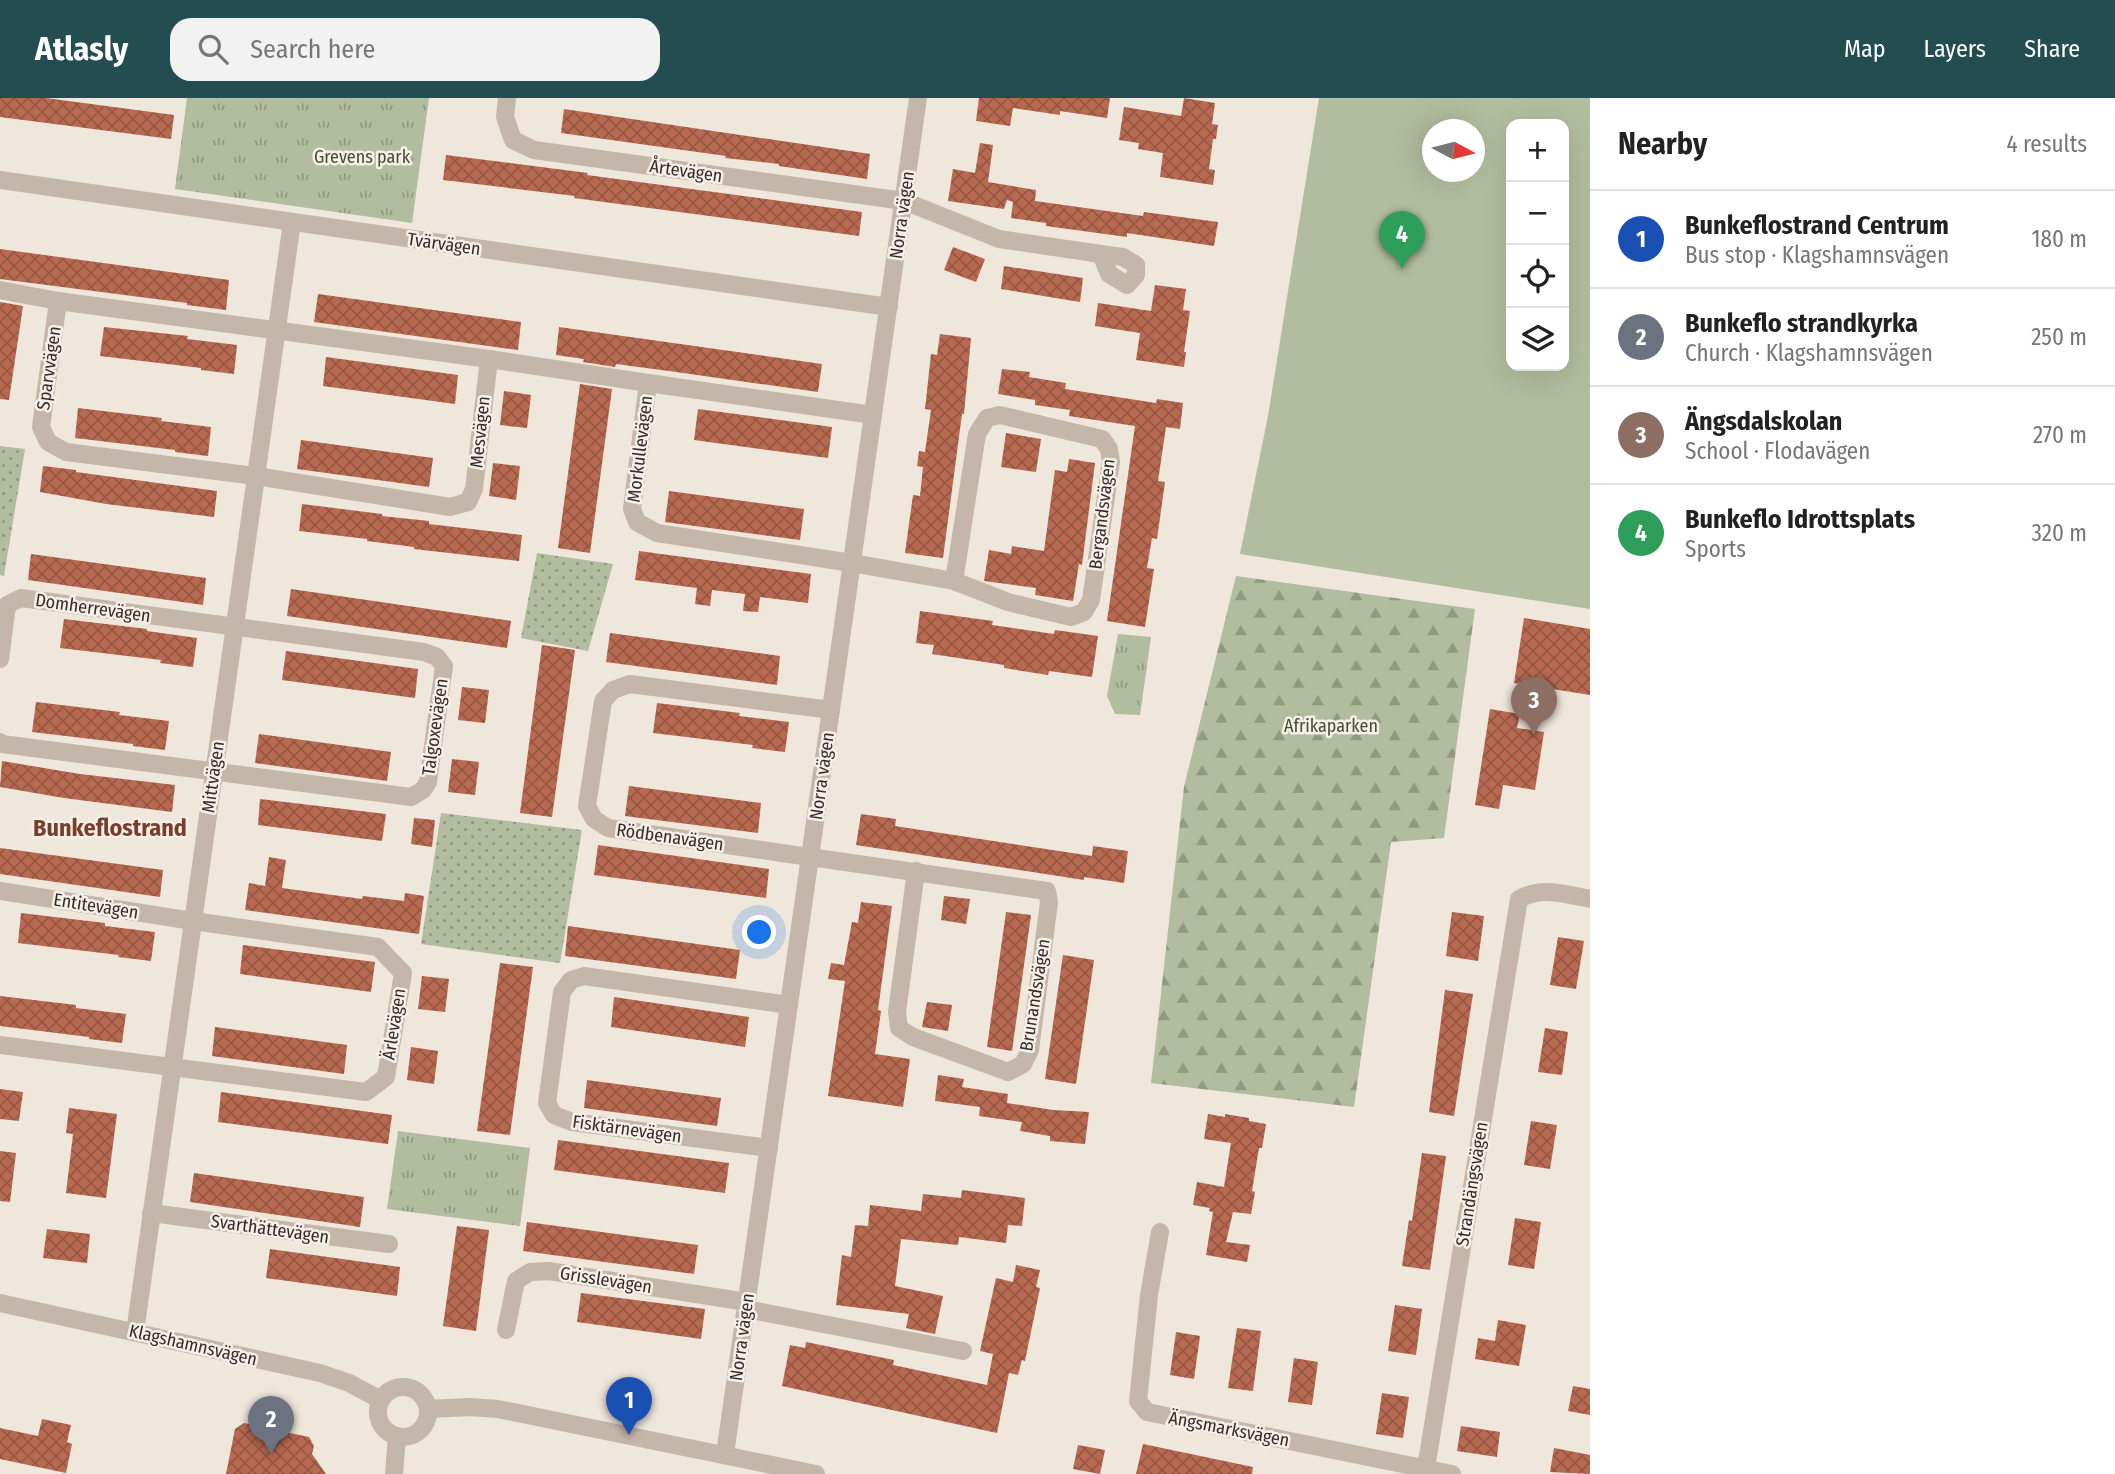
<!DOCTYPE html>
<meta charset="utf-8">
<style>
:root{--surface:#fff;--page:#f2f2f2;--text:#222;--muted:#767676;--line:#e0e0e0;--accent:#234d50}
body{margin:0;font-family:"Fira Sans Condensed",sans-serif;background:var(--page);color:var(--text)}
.controls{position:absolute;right:21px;top:21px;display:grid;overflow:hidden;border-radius:14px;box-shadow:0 7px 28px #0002}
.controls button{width:63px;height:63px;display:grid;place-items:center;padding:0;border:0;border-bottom:2px solid var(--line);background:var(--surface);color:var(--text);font:35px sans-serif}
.compass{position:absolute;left:1422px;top:21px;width:63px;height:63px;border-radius:50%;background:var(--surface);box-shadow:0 7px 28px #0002;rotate:97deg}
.you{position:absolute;left:760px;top:835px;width:24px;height:24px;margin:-18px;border:5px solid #fff;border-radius:50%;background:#1a73e8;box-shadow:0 0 0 10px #1a73e833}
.badge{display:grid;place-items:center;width:46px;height:46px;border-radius:50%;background:var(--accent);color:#fff;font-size:23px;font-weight:700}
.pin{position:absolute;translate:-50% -58px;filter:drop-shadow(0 2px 4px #0008)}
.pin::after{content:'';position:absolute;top:37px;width:24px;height:21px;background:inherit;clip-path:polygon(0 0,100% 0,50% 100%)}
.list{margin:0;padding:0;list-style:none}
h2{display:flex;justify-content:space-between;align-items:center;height:91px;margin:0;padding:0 28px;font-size:30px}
h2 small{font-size:23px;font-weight:400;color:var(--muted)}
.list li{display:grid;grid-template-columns:46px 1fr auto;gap:21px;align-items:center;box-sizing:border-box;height:98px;padding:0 28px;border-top:2px solid var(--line)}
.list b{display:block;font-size:26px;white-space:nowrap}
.list p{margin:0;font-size:23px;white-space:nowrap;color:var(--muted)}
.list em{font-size:23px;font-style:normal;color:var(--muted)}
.icon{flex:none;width:38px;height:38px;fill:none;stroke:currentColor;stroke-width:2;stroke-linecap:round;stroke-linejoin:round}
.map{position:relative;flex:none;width:1590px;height:1376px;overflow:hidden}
header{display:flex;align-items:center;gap:42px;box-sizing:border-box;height:98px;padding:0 35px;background:var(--accent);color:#fff}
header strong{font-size:33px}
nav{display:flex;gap:38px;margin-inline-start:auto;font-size:24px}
.search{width:490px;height:63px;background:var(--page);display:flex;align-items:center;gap:18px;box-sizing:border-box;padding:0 24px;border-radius:21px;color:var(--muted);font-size:26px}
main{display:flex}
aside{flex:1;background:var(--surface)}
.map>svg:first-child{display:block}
</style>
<header>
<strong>Atlasly</strong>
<div class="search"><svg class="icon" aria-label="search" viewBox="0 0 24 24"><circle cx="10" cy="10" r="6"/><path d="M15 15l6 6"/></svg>Search here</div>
<nav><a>Map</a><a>Layers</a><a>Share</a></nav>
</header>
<main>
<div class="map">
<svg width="1590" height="1376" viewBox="0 0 1590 1376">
<defs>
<pattern id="grass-dots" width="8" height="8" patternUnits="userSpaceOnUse" patternTransform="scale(1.75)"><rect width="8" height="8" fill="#b2bc9e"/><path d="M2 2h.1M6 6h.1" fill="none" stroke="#929981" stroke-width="1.8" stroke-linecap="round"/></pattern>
<pattern id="forest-firs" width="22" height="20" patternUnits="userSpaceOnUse" patternTransform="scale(1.75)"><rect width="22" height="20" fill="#b2bc9e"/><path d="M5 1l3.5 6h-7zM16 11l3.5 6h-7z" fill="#929981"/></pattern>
<pattern id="park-tufts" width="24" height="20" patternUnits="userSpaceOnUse" patternTransform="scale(1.75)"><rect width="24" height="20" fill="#b2bc9e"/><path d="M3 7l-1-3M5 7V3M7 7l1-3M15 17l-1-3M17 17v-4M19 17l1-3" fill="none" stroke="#929981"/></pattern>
<pattern id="building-cross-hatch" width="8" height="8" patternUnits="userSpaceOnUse" patternTransform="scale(1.75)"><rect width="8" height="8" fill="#b86a51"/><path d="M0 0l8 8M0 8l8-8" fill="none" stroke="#965743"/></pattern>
</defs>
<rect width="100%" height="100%" fill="#efe6dc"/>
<g fill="url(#grass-dots)">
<polygon points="0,348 25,351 4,478 0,477"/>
<polygon points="537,455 613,466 588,553 521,540"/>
<polygon points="441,715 582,732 560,865 421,846"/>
</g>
<polygon fill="url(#forest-firs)" points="1236,478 1475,511 1444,740 1391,744 1354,1009 1151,985 1184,689"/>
<g fill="url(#park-tufts)">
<polygon points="187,0 429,0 412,125 175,91"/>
<polygon points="1118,536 1151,539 1140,617 1115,616 1107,598"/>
<polygon points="398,1033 530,1050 520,1128 387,1111"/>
</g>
<path fill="#b2bc9e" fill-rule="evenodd" d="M1319 0H1590V511L1240 456 1268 318ZM1511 26H1564V268H1511ZM1433 32H1475V74H1433Z"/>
<g fill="url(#building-cross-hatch)">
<polygon points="0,0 46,0 174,17 171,41 0,19"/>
<polygon points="979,0 1110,0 1107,20 1060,13 1060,17 1013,10 1010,28 976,23"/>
<polygon points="1184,0 1215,5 1212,26 1218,27 1216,41 1213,41 1209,71 1215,72 1213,87 1160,79 1163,55 1138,51 1139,45 1119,42 1124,9 1181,18"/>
<polygon points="564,11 870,56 867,81 779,68 779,66 725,60 726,58 561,35"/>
<polygon points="980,45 993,47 988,84 1036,92 1035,103 1143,118 1144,114 1218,124 1214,148 1127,135 1127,139 1046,128 1046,125 1011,120 1013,104 1007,102 1004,111 948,103 953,71 975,75"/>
<polygon points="446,57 588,75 587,77 862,114 859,138 574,100 575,98 443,82"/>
<polygon points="953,149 985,161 976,184 944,172"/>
<polygon points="0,151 229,182 226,212 187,207 187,205 0,181"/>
<polygon points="1004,168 1083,180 1080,204 1001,191"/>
<polygon points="1155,187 1186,191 1183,212 1190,213 1184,254 1186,254 1184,269 1136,262 1140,235 1095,228 1098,205 1151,213"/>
<polygon points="318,196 521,224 518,252 314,224"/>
<polygon points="0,204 23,208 9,302 0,301"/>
<polygon points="104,229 188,238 187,241 237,247 234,276 201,272 201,270 100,258"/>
<polygon points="559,229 822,266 818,294 669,273 616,266 615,269 583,264 584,261 556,257"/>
<polygon points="940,236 971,240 964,316 962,316 943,460 905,455 913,397 920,398 923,369 917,368 919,353 925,354 931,312 925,311 931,256 937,257"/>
<polygon points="326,259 458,277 455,306 323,288"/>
<polygon points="1002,271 1030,274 1029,279 1066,285 1065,291 1156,305 1157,301 1183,305 1180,331 1166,329 1158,383 1165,384 1157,441 1152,440 1147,470 1154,471 1145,529 1107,523 1135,328 1069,318 1070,312 1035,307 1035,302 998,296"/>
<polygon points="580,286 612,291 590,455 558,450"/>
<polygon points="504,293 531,297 527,330 500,327"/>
<polygon points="78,310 162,320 161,323 211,329 208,358 175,354 175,352 75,340"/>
<polygon points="698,311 832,329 828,360 694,342"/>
<polygon points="1006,335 1041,341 1036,374 1001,369"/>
<polygon points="301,342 433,360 429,389 297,371"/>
<polygon points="1069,361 1095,365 1082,467 1079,466 1073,503 1035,497 1036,490 984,483 989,452 1011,456 1012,448 1044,453 1055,372 1067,374"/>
<polygon points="493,365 520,368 516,402 489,398"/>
<polygon points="43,368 76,372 76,374 217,393 214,419 106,406 40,394"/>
<polygon points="669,393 804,411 800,442 665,424"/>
<polygon points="302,406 382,416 382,418 429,423 429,426 522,437 519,463 414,451 414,449 367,443 367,441 299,433"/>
<polygon points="639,453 811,476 808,505 760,499 758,514 743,513 745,496 712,492 710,508 695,506 697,490 635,482"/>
<polygon points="31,456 206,480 203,507 28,482"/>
<polygon points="291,491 511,523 507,550 287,518"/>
<polygon points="920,513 993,523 992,527 1054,536 1055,532 1098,538 1092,579 1049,573 1048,577 1004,570 1004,567 932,556 934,547 916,545"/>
<polygon points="1524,520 1590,531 1590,597 1514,585"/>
<polygon points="64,521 147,531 147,533 197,540 193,569 160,565 161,562 60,550"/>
<polygon points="610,535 780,558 777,587 606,564"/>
<polygon points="542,547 575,552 552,719 520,715"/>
<polygon points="286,553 418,571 415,600 282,582"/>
<polygon points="462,589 489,592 485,625 458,622"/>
<polygon points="36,604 120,614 119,617 169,623 165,652 133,648 133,646 32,634"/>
<polygon points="657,605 740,615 739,618 789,624 785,654 752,650 753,647 653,635"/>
<polygon points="1490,611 1520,616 1517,630 1544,634 1535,692 1503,687 1499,711 1475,707"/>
<polygon points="259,636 391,654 387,683 255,665"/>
<polygon points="452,661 479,664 475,697 448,694"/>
<polygon points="2,663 80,676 175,687 172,714 64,700 0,689"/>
<polygon points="629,688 761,705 758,735 625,718"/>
<polygon points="260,701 386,716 382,743 258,727"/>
<polygon points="861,716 896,721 895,728 1092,758 1093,748 1128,753 1124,785 1084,779 1084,782 856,747"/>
<polygon points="414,720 435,722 432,749 411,746"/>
<polygon points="598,747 769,771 766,800 594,777"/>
<polygon points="0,750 163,772 160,799 0,776"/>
<polygon points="269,759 286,762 282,790 362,801 363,798 404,803 405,795 424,798 419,836 245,812 249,785 265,788"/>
<polygon points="944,798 970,801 966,826 941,822"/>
<polygon points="861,804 892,808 878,912 881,913 875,956 910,961 903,1009 828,998 845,883 828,881 831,865 844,867 852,824 858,825"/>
<polygon points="1006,814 1031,817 1012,953 987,949"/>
<polygon points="1452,814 1484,818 1478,863 1446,858"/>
<polygon points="21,815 105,825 105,828 155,834 151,863 118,859 119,857 18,845"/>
<polygon points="568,828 740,852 736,881 565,858"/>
<polygon points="1558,839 1584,843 1576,891 1550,887"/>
<polygon points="243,847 375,864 371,894 240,876"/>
<polygon points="1063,857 1094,862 1076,986 1045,981"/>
<polygon points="500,865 533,869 510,1037 477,1033"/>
<polygon points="422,878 449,881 445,914 418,911"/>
<polygon points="1445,892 1473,896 1454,1018 1429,1014"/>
<polygon points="0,898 76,907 76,910 126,916 122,945 89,941 89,939 0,928"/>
<polygon points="614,899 749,919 745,949 611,929"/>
<polygon points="927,904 952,907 948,933 922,929"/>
<polygon points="215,929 347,947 344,976 212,958"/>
<polygon points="1545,930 1568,934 1562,977 1538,974"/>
<polygon points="411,949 438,953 434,986 407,982"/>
<polygon points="938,977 964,981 962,989 1008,996 1007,1005 1053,1012 1089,1014 1085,1046 1050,1043 1050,1038 1020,1033 1022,1024 979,1018 980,1009 935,1003"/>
<polygon points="587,982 721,1000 717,1028 584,1010"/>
<polygon points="0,991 23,994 19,1023 0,1021"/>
<polygon points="221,994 392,1017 388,1046 218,1024"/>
<polygon points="69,1010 117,1016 106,1100 66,1095 73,1036 66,1035"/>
<polygon points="1208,1016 1225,1019 1225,1016 1249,1020 1249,1023 1266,1026 1262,1050 1259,1050 1252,1093 1255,1094 1251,1116 1233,1114 1226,1144 1250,1147 1247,1164 1206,1157 1213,1114 1209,1113 1210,1110 1193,1107 1197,1084 1224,1089 1231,1045 1204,1041"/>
<polygon points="1531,1023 1557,1027 1550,1071 1524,1067"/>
<polygon points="558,1042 729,1065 725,1095 554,1072"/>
<polygon points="0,1053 16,1055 10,1104 0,1103"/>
<polygon points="1422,1055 1446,1058 1430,1172 1402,1168 1409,1122 1412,1123"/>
<polygon points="194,1075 364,1099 360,1129 190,1104"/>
<polygon points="962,1092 1025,1100 1022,1128 1008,1127 1006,1145 959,1139 958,1147 901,1141 895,1188 943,1198 935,1236 906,1230 909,1216 836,1207 842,1157 851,1159 855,1127 868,1128 870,1107 921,1113 923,1096 961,1100"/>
<polygon points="1515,1120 1541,1124 1534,1171 1508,1167"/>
<polygon points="527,1124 698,1147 694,1176 523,1153"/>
<polygon points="457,1128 489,1132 476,1233 443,1228"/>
<polygon points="47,1131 90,1136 87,1165 43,1160"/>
<polygon points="270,1151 400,1169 397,1198 266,1180"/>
<polygon points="1016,1167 1040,1172 1036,1189 1040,1190 1025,1263 1022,1262 1018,1277 1009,1275 997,1335 782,1288 790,1247 805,1250 806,1244 894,1262 893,1267 987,1287 993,1256 980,1253 996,1180 1013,1184"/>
<polygon points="581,1195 705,1211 701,1241 577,1224"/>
<polygon points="1395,1207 1422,1211 1416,1257 1388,1253"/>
<polygon points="1498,1222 1526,1227 1519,1268 1475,1261 1478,1240 1495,1243"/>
<polygon points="1237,1230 1261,1233 1253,1293 1228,1290"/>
<polygon points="1176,1234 1200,1238 1194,1281 1170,1277"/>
<polygon points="1294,1260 1318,1264 1312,1307 1288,1304"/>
<polygon points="1573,1288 1590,1291 1590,1317 1568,1313"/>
<polygon points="1382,1295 1409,1299 1403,1340 1376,1336"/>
<polygon points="42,1321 71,1327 67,1344 72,1346 66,1375 0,1361 0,1330 38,1338"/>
<polygon points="244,1325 309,1339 314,1348 312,1356 326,1376 226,1376 235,1331"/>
<polygon points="1461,1328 1500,1334 1497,1359 1457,1353"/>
<polygon points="1143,1346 1253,1369 1252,1376 1136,1376"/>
<polygon points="1078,1347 1105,1352 1100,1376 1073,1371"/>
<polygon points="1554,1350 1590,1357 1590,1376 1550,1374"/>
</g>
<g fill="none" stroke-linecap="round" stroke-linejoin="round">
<g stroke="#c5b6aa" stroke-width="18">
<polyline points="507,0 505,19 513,42 534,52 904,103 999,141 1101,156 1109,176 1127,187 1136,177 1136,167 1123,159 1101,156"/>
<polyline points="0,82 889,209"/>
<polyline points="0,192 58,203"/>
<polygon points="58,203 489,261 474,391 468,404 450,409 256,378 66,354 48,344 41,329"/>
<polyline points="489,261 648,285"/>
<polyline points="873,317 648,285 632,411 637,424 657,435 852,465 954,483 1008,504 1071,519 1084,514 1091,502 1111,364 1109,351 1102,341 1000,317 987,320 977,336 954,483"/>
<polyline points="0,561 7,507 21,500 424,554 437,559 444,568 428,684 423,692 411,699 2,646 0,644"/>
<polyline points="831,612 630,586 613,592 603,603 587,708 594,721 608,730 1047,793 1049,804 1030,952 1023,966 1008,974 913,939 899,930 897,914 916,773"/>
<polyline points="0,793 193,823 378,849 403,875 386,979 366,994 0,947"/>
<polyline points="769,1050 572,1024 554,1017 547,1005 562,894 571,882 584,878 789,907"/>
<polyline points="151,1115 389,1146"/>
<polyline points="1160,1134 1149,1197 1138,1303 1147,1314 1452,1376"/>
<polyline points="0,1205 320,1275 349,1285 381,1302"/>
<polyline points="746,1211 963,1253"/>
<polyline points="506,1232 516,1183 530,1174 549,1173 747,1204"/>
<polyline points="135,1234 292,124"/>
<circle cx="403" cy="1314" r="25"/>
<polyline points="428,1311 470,1309 498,1311 816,1376"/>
<polyline points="725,1356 918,0"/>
<path d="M1426 1370 1519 801C1542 788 1565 796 1590 801"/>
<polyline points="394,1376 397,1338"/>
</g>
</g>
<g text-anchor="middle" stroke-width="5" stroke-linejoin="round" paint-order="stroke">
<g font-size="18" fill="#434f2f" stroke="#f7f0e8">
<text x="362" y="65">Grevens park</text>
<text x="1331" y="634">Afrikaparken</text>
</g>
<g font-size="18" fill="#342c28" stroke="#f7f0e8">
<text transform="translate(686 73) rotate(8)" y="6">Årtevägen</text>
<text transform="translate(902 117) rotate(-82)" y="6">Norra vägen</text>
<text transform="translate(444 146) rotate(8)" y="6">Tvärvägen</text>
<text transform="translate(49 270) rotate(-82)" y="6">Sparvvägen</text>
<text transform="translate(480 334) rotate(-84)" y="6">Mesvägen</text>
<text transform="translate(640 351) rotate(-83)" y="6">Morkullevägen</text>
<text transform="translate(1102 416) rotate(-83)" y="6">Bergandsvägen</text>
<text transform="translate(93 510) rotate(8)" y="6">Domherrevägen</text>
<text transform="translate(435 629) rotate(-82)" y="6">Talgoxevägen</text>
<text transform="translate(822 678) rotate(-82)" y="6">Norra vägen</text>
<text transform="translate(213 679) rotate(-82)" y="6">Mittvägen</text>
<text transform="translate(670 739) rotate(8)" y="6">Rödbenavägen</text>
<text transform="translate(96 808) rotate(9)" y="6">Entitevägen</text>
<text transform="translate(1035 897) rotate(-81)" y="6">Brunandsvägen</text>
<text transform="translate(394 926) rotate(-81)" y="6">Ärlevägen</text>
<text transform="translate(627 1031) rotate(8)" y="6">Fisktärnevägen</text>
<text transform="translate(1472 1086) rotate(-81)" y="6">Strandängsvägen</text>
<text transform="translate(270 1131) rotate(8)" y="6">Svarthättevägen</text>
<text transform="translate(606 1182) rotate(9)" y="6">Grisslevägen</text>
<text transform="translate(742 1239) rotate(-82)" y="6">Norra vägen</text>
<text transform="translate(193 1247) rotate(13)" y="6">Klagshamnsvägen</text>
<text transform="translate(1229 1331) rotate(11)" y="6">Ängsmarksvägen</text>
</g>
<g font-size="24" font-weight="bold" fill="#793d2b" stroke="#f7f0e8">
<text x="110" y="738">Bunkeflostrand</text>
</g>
</g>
</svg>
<div class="controls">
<button>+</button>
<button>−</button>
<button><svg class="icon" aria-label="locate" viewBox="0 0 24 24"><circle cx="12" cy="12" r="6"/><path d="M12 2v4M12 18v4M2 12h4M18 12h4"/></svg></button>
<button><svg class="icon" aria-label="layers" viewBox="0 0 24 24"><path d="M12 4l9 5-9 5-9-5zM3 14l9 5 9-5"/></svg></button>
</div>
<svg class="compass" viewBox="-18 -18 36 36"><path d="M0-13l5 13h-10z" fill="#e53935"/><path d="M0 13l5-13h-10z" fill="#767676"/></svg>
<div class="you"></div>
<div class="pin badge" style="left:629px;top:1337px;background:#1a4fb4">1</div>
<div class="pin badge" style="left:271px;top:1356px;background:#6b7280">2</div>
<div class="pin badge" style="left:1534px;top:637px;background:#8d6e63">3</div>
<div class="pin badge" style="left:1402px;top:171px;background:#2e9e5b">4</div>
</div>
<aside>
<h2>Nearby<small>4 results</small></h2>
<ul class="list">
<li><span class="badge" style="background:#1a4fb4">1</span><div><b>Bunkeflostrand Centrum</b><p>Bus stop · Klagshamnsvägen</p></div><em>180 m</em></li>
<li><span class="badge" style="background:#6b7280">2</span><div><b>Bunkeflo strandkyrka</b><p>Church · Klagshamnsvägen</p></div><em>250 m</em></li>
<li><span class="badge" style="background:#8d6e63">3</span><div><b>Ängsdalskolan</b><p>School · Flodavägen</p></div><em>270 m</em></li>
<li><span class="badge" style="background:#2e9e5b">4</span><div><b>Bunkeflo Idrottsplats</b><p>Sports</p></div><em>320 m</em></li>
</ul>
</aside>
</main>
